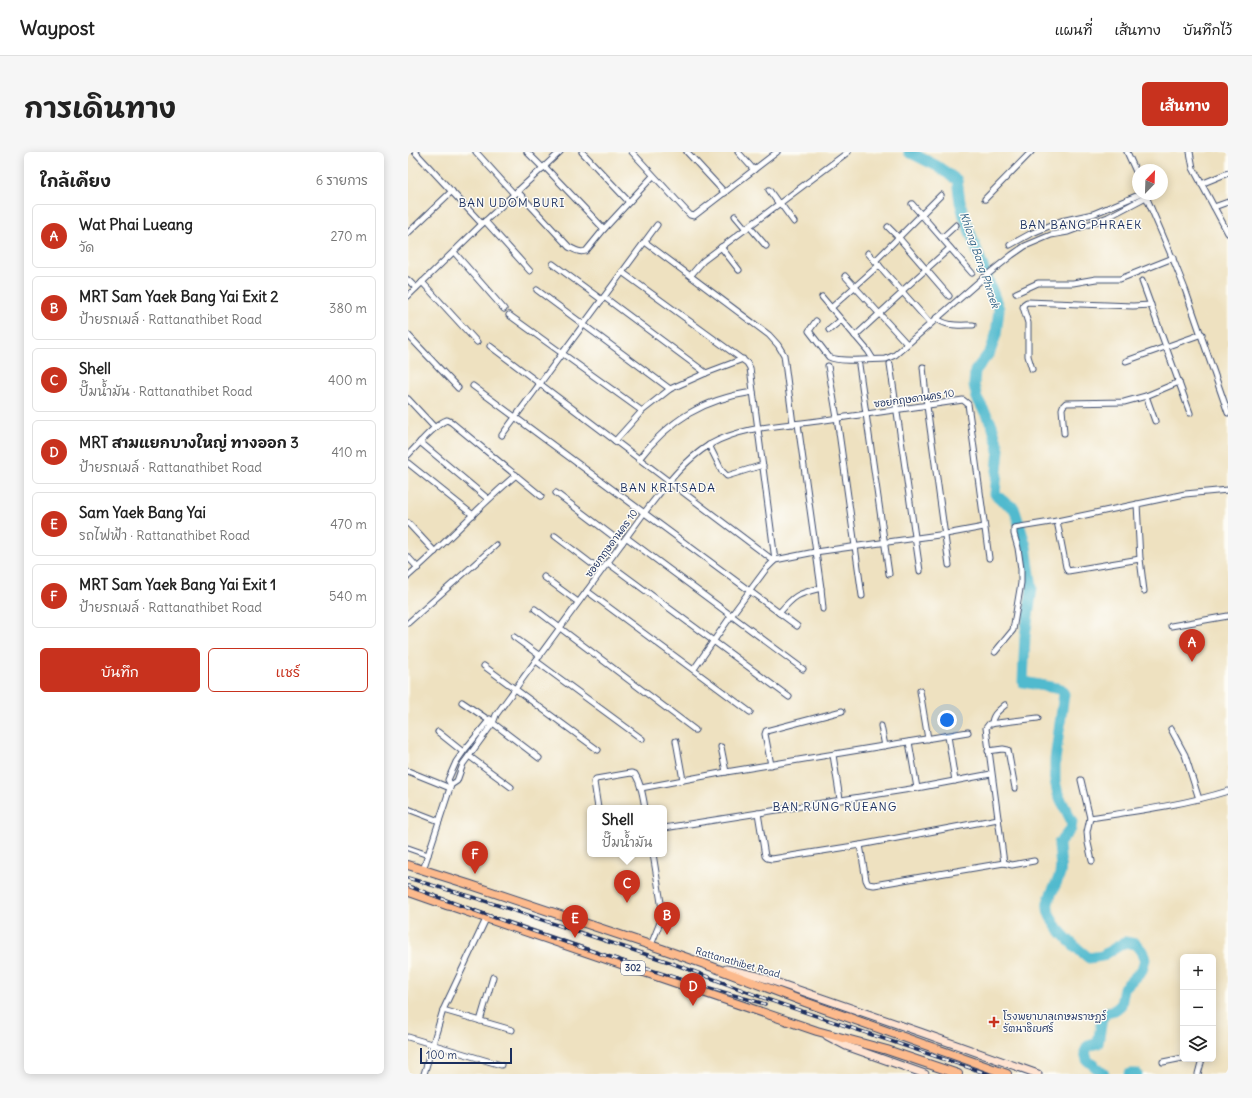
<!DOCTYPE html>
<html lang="th">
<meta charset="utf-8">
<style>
:root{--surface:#fff;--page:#f6f6f6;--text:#222;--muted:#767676;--line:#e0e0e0;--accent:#c8321e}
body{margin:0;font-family:Delius,"Playpen Sans Thai",sans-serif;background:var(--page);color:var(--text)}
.controls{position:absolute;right:12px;bottom:12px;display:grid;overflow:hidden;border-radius:6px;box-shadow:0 2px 10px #0003}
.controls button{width:36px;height:36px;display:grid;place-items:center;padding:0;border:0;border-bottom:1px solid var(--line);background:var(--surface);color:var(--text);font:20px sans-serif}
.compass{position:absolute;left:724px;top:12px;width:36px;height:36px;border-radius:50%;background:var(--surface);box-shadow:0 2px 10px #0003;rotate:23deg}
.scale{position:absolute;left:12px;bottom:10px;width:92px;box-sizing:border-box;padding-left:4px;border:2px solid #1b2f5e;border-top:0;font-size:11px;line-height:14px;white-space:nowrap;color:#1b2f5e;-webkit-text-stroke:3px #fdfcf7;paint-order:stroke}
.you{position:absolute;left:539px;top:568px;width:14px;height:14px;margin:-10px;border:3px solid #fff;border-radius:50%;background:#1a73e8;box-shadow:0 0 0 6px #1a73e833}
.badge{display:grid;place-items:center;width:26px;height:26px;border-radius:50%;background:var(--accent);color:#fff;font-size:13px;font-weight:700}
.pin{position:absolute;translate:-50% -33px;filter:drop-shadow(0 1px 2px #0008)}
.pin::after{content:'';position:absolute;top:21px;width:14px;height:12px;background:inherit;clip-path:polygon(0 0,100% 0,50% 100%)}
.popup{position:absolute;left:179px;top:653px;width:80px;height:52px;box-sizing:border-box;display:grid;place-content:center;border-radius:6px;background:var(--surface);filter:drop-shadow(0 1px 3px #0005);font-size:13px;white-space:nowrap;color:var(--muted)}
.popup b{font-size:15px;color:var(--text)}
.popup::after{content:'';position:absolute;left:50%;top:100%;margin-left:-8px;border:8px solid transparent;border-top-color:var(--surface)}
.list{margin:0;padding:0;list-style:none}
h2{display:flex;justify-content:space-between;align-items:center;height:52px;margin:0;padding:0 16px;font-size:17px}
h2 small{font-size:13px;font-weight:400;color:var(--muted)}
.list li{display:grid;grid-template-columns:26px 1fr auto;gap:12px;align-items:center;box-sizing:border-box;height:64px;margin:0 8px 8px;padding:0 8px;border:1px solid var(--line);border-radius:6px}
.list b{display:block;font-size:15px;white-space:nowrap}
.list p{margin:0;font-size:13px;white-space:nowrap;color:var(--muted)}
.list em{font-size:13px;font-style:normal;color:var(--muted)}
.actions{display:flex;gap:8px;padding:12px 16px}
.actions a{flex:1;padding:9px 0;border:1px solid var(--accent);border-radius:6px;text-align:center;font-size:14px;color:var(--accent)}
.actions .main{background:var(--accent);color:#fff}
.icon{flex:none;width:22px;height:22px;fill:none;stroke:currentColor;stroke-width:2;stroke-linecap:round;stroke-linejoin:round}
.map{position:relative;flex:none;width:820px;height:922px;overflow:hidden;border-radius:6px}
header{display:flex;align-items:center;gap:24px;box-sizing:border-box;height:56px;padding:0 20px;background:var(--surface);border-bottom:1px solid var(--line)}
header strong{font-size:19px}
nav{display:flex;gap:22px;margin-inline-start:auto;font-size:14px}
.intro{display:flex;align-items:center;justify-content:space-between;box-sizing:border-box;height:96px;padding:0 24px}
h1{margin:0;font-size:28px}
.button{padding:10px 18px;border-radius:6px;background:var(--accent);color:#fff;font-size:14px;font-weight:700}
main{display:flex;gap:24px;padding:0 24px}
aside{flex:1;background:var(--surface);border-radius:6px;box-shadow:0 2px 10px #0003}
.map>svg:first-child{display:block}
</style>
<header>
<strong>Waypost</strong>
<nav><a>แผนที่</a><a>เส้นทาง</a><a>บันทึกไว้</a></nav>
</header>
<div class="intro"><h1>การเดินทาง</h1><a class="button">เส้นทาง</a></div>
<main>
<aside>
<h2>ใกล้เคียง<small>6 รายการ</small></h2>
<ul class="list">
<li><span class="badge">A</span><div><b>Wat Phai Lueang</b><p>วัด</p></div><em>270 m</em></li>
<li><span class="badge">B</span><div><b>MRT Sam Yaek Bang Yai Exit 2</b><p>ป้ายรถเมล์ · Rattanathibet Road</p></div><em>380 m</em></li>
<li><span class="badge">C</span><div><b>Shell</b><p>ปั๊มน้ำมัน · Rattanathibet Road</p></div><em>400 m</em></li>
<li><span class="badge">D</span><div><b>MRT สามแยกบางใหญ่ ทางออก 3</b><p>ป้ายรถเมล์ · Rattanathibet Road</p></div><em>410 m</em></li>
<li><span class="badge">E</span><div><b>Sam Yaek Bang Yai</b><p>รถไฟฟ้า · Rattanathibet Road</p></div><em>470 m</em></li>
<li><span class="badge">F</span><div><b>MRT Sam Yaek Bang Yai Exit 1</b><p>ป้ายรถเมล์ · Rattanathibet Road</p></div><em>540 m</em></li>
</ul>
<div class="actions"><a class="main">บันทึก</a><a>แชร์</a></div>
</aside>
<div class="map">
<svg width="820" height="922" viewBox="0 0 820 922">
<rect width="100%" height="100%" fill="#fdfcf7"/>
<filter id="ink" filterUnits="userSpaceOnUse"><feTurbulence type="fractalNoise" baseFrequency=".025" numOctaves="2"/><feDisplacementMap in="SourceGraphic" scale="8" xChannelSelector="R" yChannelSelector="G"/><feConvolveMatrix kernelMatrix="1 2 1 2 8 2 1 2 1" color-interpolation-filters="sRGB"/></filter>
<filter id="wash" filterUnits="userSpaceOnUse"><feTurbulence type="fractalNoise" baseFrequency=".012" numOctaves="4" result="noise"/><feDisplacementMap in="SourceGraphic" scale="16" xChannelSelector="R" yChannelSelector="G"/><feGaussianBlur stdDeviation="0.9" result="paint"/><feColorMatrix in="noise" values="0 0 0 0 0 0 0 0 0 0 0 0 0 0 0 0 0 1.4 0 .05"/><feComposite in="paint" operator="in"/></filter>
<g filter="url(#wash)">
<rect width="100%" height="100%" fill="#eee1c0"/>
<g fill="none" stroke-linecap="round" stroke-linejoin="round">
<g stroke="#51bace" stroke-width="11">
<path d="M501 0 529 14 549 28 552 50 556 64 591 157 588 183 582 200 567 219 566 233 569 246 584 273 591 297 587 342 595 349 606 356 618 394 624 436 617 484 615 530 653 537 656 542 647 608V629L650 642 664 670 663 677 651 691C651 700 654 714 652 722 649 732 642 741 640 751 637 770 667 795 681 806L694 804 717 790 728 792 734 799 737 807 734 818 716 836 713 853 707 858 699 860 694 867 690 891 680 894 677 900 679 908 696 922"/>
<polyline points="721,922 729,922"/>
</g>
</g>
</g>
<g filter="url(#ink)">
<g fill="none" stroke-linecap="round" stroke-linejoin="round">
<defs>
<g id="street">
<polyline points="7,0 74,72"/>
<polyline points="68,0 106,42"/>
<polyline points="119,0 135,16"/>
<polyline points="174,0 221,50"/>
<polyline points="224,0 282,63 286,64 369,0"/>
<polyline points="279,0 317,41"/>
<polyline points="330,0 346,18"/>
<polyline points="719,0 730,24"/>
<polyline points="782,0 785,16 820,81"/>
<polyline points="137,15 196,77"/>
<polyline points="793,32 820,21"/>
<polyline points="361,38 371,52"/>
<path d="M109 39 161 95C167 98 171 101 178 99L196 77 245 24"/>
<polyline points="737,42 767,112 777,137 820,261"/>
<polyline points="577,47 623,0"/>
<polyline points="372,51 386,70"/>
<polyline points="504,52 564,121"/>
<polyline points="806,55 820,50"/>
<polyline points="327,64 338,77"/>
<polyline points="77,69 122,119"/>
<polyline points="341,74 358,94"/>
<polyline points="480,75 491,86 541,144"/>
<polyline points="0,81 44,39"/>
<polyline points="534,86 548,73"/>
<polyline points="237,90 361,183 370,193 376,203 385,272"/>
<polyline points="602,93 622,82 653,69 685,62 733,42"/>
<polyline points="313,95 331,118"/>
<polyline points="46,100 96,157"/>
<polyline points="460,101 522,171"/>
<polyline points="467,109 533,43"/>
<polyline points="145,112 194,148"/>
<polyline points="214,120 339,211 342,216 367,408"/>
<polyline points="283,123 295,109 440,0"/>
<polyline points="437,124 499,192"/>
<polyline points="0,128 8,136"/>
<polyline points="734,129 782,261"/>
<polyline points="14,130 69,190"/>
<polyline points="129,138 262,237"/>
<polyline points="494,139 542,96"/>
<polyline points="608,141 630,131 665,131 688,127 712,127 765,106"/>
<polyline points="0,144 74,72 152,0"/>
<polyline points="196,145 298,221"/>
<polyline points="414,145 460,199 465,207"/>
<polyline points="423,156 471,113"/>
<polyline points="101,163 234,259"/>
<path d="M528 166C539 175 551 173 565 173"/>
<path d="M408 169 401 179 421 205C432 211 464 207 478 207L487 203 574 127 604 103 617 94 643 83 660 80 700 65 738 45"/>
<polyline points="421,178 433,168"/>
<polyline points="0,183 50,236"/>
<polyline points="447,184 495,140"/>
<polyline points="82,194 366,409"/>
<polyline points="718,209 794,182"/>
<polyline points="482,212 512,419"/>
<polyline points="451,213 481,422"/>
<polyline points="420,214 429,266 454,444"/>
<polyline points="515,215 519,254 541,413"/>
<polyline points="624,217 620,204 620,171 615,155 616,152 619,150 725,154 743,153"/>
<polyline points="65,234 389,474"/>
<polyline points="738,244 747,269"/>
<polyline points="0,247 27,276"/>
<polyline points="390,272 413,436 415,457"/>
<polyline points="656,281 654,257 655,254 658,251 716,250 738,244 771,230"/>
<polyline points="94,283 249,73"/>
<polyline points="207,289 234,259 262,237 298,221 335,207"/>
<polyline points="12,290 80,347"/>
<polyline points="301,293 314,319 319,324 355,313"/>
<path d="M0 303C9 294 28 271 39 268L43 270 133 344"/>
<path d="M231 307C261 268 296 247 345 240"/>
<polyline points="0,311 65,363"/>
<polyline points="148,341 214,391"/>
<polyline points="729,352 732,407 736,439"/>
<polyline points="649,369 658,415 660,419 732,407"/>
<polyline points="0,371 27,400"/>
<polyline points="147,384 193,419"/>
<polyline points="219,386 395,517"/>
<polyline points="0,405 10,416"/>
<polyline points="200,411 381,545"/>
<path d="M0 424C37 392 70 355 108 323"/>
<polyline points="136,425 170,450"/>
<polyline points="179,439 342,560"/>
<polyline points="127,457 287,578"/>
<path d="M371 461C387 443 389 442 413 436"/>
<polyline points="0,471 88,393"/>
<polyline points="763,474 820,464"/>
<polyline points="106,485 132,504"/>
<polyline points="587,500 605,478 613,431 613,417 610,396 606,382 606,376 649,369 777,342 820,338"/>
<polyline points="128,509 234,587"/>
<polyline points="76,514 190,598"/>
<polyline points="286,517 323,464 358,417 367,408 407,400 538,382 576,375"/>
<polyline points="512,539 520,587"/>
<polyline points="54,550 85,571 131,606"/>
<path d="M584 572C584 563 590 559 597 553"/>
<polyline points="473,574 477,594"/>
<polyline points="763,577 777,603 791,647"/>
<polyline points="30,580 55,600"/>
<polyline points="540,584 547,629"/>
<polyline points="268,589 275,628"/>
<polyline points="501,590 509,636"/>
<polyline points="313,595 318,620"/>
<polyline points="580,599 595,597 600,598 607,636"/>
<polyline points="425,603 432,647"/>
<polyline points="61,604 103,635"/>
<polyline points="363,613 357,582 358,579 434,559"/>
<polyline points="0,619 42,636"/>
<polyline points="673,628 682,666 679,680 680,691 684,709"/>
<polyline points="43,633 40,628 48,610 55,600 82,567"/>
<polyline points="233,636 318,620 560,580"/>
<path d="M190 656 186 630 188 627 223 621 227 622C233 632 235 644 237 656"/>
<polyline points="0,657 31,669"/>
<polyline points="350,661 357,704 359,706 364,707 452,693 590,667"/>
<path d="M682 666C728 659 775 653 820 639"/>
<polyline points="256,676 509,636 583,622"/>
<polyline points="452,693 458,728 460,732 466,733 596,711 604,713 626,709"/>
<polyline points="0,696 20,703"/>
<polyline points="596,711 578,576 581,572 630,566"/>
<path d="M15 718 43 633 49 629 55 612 85 571 88 563 236 361C255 337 274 310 301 293 334 274 373 274 410 269 459 262 507 255 555 248L560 252 581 406"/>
<polyline points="243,793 255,763 245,702"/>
<polyline points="35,858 104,878"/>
<polyline points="72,869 85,825"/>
<polyline points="0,885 93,913"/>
<polyline points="755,910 775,906"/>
<polyline points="16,922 35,858 78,767"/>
<polyline points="790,922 794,907"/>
</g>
<g id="secondary">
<polyline points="318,817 350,824 512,880 630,922"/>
<polyline points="419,884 438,894 517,922"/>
</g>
<g id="primary">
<polyline points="0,713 63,733 254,797 302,814 397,850 599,922"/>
<polyline points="34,751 409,879 479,898 550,922"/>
</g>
<polyline id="highway" points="0,739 40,753"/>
</defs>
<use href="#street" stroke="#3b4a6d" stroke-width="7"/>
<use href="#secondary" stroke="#3b4a6d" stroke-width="9"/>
<use href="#primary" stroke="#3b4a6d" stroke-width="10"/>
<use href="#highway" stroke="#3b4a6d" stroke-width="11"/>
<use href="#street" stroke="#fff" stroke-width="5"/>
<use href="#secondary" stroke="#fee3d1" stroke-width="7"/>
<use href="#primary" stroke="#fcba8d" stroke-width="8"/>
<use href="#highway" stroke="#fcba8d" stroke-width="9"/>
<defs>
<g id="rail">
<polyline points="0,726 74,748 261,810 361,848 580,922"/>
<path d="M0 734C117 778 236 818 357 852"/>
</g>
</defs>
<use href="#rail" stroke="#1b2f5e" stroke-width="3.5"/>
<use href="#rail" stroke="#fdfcf7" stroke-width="2" stroke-dasharray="6" stroke-linecap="butt"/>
</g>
</g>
<path fill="#c8321e" stroke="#fdfcf7" stroke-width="1.5" d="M584 864h4v4h4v4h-4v4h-4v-4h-4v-4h4z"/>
<g text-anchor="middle" stroke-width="3" stroke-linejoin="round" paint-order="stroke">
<rect fill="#fdfcf7" stroke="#5f6c8c" stroke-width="1" x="213" y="809" width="24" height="14" rx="3"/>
<g font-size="9" font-weight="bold" fill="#1b2f5e">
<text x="225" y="819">302</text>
</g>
<g font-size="10" fill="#1b2f5e" stroke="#fdfcf7">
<text transform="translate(506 246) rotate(-8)" y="4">ซอยกฤษดานคร 10</text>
<text transform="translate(203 391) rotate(-54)" y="4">ซอยกฤษดานคร 10</text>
<text transform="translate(330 810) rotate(16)" y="4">Rattanathibet Road</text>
</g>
<g font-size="10" fill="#1b2f5e" stroke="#fdfcf7" text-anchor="start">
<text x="595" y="868">โรงพยาบาลเกษมราษฏร์<tspan x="595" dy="12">รัตนาธิเบศร์</tspan></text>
</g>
<g font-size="11" font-style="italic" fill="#2e6085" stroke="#fdfcf7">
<text transform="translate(572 108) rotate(71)" y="4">Khlong Bang Phraek</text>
</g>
<g font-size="12" letter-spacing="1" fill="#1b2f5e" stroke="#fdfcf7">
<text x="104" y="55">BAN UDOM BURI</text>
<text x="673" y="77">BAN BANG PHRAEK</text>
<text x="260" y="340">BAN KRITSADA</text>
<text x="427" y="659">BAN RUNG RUEANG</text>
</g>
</g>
</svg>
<div class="controls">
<button>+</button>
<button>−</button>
<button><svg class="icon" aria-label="layers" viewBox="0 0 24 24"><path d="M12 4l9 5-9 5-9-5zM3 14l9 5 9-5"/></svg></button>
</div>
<svg class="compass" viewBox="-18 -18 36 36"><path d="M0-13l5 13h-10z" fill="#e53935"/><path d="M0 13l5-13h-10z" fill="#767676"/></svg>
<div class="scale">100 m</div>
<div class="you"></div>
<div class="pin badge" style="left:784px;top:510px">A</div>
<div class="pin badge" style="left:259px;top:783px">B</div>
<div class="pin badge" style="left:219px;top:751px">C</div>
<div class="popup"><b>Shell</b>ปั๊มน้ำมัน</div>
<div class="pin badge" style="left:285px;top:854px">D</div>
<div class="pin badge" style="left:167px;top:786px">E</div>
<div class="pin badge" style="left:67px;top:722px">F</div>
</div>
</main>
